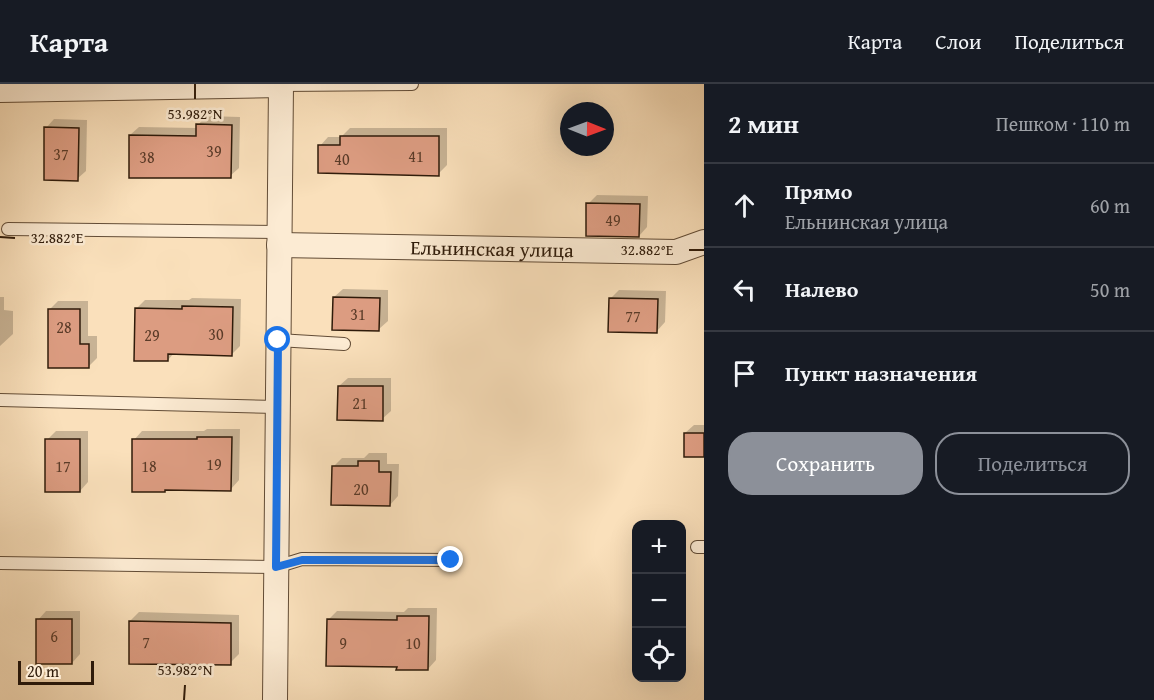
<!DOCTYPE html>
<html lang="ru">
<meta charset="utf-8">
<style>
:root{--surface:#171b24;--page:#242831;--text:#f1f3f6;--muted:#9ea1a6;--line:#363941;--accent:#8c9099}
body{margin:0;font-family:"Gentium Book Plus",serif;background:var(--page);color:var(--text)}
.controls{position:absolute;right:18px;bottom:18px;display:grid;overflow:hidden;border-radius:12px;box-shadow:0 6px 24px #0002}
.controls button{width:54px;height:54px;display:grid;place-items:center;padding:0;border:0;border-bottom:2px solid var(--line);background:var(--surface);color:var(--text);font:30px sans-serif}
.compass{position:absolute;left:560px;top:18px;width:54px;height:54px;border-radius:50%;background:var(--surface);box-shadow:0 6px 24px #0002;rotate:91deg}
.scale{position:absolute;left:18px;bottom:15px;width:76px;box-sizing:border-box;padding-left:6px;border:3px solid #2f1b0a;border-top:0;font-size:16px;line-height:21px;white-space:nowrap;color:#2f1b0a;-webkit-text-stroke:4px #fcebd3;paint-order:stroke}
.stop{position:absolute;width:18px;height:18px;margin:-14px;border:4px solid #1a73e8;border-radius:50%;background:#fff}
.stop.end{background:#1a73e8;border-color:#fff;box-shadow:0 2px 6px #0008}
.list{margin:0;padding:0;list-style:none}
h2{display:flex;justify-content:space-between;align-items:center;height:78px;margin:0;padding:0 24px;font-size:26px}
h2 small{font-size:20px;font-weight:400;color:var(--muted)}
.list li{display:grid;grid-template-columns:39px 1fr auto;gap:18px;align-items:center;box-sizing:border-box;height:84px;padding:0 24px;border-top:2px solid var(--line)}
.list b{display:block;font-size:22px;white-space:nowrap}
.list p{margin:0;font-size:20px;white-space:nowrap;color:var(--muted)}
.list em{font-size:20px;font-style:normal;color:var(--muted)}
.actions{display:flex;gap:12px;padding:18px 24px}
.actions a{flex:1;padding:14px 0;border:2px solid var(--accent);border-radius:24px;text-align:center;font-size:21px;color:var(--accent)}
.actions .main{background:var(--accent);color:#fff}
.icon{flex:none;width:33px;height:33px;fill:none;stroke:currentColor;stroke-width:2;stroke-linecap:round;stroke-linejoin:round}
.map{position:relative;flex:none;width:704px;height:616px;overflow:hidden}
header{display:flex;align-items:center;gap:36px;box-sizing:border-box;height:84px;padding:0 30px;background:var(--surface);border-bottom:2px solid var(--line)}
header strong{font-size:28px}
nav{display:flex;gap:33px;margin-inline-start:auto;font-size:21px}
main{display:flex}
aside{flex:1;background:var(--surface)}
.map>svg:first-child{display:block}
</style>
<header>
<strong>Карта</strong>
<nav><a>Карта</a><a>Слои</a><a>Поделиться</a></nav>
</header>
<main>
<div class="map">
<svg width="704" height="616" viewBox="0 0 704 616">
<rect width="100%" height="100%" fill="#fae0bb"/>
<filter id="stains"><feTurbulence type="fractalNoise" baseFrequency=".00333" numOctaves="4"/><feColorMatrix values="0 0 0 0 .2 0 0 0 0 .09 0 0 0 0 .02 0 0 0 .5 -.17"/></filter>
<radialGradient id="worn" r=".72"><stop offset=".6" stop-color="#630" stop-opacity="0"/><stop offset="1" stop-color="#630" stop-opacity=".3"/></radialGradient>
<g fill="#0003">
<polygon points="206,32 240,33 239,84 230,92 130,51 139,43 198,44 198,41"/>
<polygon points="54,35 87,36 86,87 77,95 46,44"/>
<polygon points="350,44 447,44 447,81 438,90 320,62 328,53 341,53"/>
<polygon points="597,111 648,112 647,143 639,152 588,120"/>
<polygon points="343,205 388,206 388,237 379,245 334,213"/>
<polygon points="619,206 666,207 665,238 657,247 610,215"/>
<polygon points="0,213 4,213 4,226 13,227 13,250 0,262"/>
<polygon points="192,214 241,215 240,262 231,271 174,269 168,276 137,224 145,216 189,216"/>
<polygon points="58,217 88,217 88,252 97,252 97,274 88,283 49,226"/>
<polygon points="348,294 391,294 391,327 382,335 339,302"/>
<polygon points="694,341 704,341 704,372 685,372 685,349"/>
<polygon points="207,345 240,345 239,396 231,405 167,404 165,407 134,356 142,347 204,347"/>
<polygon points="56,347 88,347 88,398 80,407 47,356"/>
<polygon points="369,369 387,369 387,380 399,380 398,412 390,421 334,382 342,374 364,374"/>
<polygon points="408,524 437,524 436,576 428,585 398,581 328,536 337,527 404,528"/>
<polygon points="46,527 80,527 80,570 72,579 38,536"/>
<polygon points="139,528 239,531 239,570 230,579 130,537"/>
</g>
<g fill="#dc9c81" stroke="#2f1b0a" stroke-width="1.5">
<polygon points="196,40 232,41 231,94 129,94 129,51 196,52"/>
<polygon points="44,43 79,44 78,97 44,96"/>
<polygon points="340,52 439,52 439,92 318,89 318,61 340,61"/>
<polygon points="586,119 640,120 639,153 586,152"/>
<polygon points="333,213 380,214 379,247 332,246"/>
<polygon points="609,214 658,215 657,249 608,248"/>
<polygon points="182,222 233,223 232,272 168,270 168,277 134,277 135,224 182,225"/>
<polygon points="48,225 80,225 80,260 89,260 89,284 48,284"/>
<polygon points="338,302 383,302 383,337 337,336"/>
<rect x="684" y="349" width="20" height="24"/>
<polygon points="197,353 232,353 231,407 165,406 165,408 132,408 132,355 197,355"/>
<rect x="45" y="355" width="35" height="53"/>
<polygon points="358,377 379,377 379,388 391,388 390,422 331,421 332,382 358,382"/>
<polygon points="397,532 429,532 428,586 396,586 397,583 326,582 327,535 397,536"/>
<rect x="36" y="535" width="36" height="45"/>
<polygon points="129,537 231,539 231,581 129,580"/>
</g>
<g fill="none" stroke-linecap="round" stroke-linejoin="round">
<defs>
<g id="service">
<polyline points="281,1 412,0"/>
<polyline points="8,145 279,148"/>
<polyline points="278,256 344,260"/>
<polyline points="0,316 277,323"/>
<polyline points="697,463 704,463"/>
<polyline points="0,479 276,483 302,475 451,476"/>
</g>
<g id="minor">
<polyline points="0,6 281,1 275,616"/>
<path id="s1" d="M279 161 676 168 704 158"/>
</g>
</defs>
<use href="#service" stroke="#624c36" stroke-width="14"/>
<use href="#minor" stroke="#624c36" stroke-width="26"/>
<use href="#service" stroke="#fcebd3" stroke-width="12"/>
<use href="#minor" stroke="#fcebd3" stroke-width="24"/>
</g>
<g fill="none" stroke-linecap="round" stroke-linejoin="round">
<polyline stroke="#1a73e8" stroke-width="8" points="278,256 276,483 302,476 451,476"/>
</g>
<path fill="none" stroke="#2f1b0a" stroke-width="2" d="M195 15V0M0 153 15 154M689 166H704M184 616 185 601"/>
<g text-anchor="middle" stroke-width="5" stroke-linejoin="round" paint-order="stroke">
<g font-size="16" fill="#5a3b28">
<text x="214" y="73">39</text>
<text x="61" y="76">37</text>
<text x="416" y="78">41</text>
<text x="147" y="79">38</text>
<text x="342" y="81">40</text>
<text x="613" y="142">49</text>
<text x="358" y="236">31</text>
<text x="633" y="238">77</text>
<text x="64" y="249">28</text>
<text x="216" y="256">30</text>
<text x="152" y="257">29</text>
<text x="360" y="325">21</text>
<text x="214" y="386">19</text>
<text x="63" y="388">17</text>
<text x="149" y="388">18</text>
<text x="361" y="411">20</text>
<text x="54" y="558">6</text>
<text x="146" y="564">7</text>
<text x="343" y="565">9</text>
<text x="413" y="565">10</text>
</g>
<g font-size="20" fill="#2f1b0a" stroke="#fcebd3">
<text dy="7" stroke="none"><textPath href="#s1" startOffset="213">Ельнинская улица</textPath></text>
</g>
</g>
<g font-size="15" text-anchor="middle" fill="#2f1b0a" stroke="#fcebd3" stroke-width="5" stroke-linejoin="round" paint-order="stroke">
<text x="195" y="35">53.982°N</text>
<text x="57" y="159">32.882°E</text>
<text x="647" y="171">32.882°E</text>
<text x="185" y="591">53.982°N</text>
</g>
<rect width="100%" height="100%" filter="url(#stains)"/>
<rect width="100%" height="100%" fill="url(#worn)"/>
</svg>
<div class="controls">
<button>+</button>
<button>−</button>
<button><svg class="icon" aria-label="locate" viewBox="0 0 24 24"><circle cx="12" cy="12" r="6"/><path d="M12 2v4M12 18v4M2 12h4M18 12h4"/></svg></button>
</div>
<svg class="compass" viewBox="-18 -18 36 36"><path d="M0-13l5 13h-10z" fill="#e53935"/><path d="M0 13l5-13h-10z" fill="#9ea1a6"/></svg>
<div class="scale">20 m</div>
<div class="stop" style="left:278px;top:256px"></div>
<div class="stop end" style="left:451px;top:476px"></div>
</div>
<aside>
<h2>2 мин<small>Пешком · 110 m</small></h2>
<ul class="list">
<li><svg class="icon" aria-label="ahead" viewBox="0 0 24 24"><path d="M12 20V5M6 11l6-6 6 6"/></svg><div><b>Прямо</b><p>Ельнинская улица</p></div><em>60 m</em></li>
<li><svg class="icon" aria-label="left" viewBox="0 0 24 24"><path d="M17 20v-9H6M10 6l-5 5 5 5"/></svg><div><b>Налево</b></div><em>50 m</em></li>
<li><svg class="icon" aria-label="arrive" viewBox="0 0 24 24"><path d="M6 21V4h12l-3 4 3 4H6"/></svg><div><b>Пункт назначения</b></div></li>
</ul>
<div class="actions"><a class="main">Сохранить</a><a>Поделиться</a></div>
</aside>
</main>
